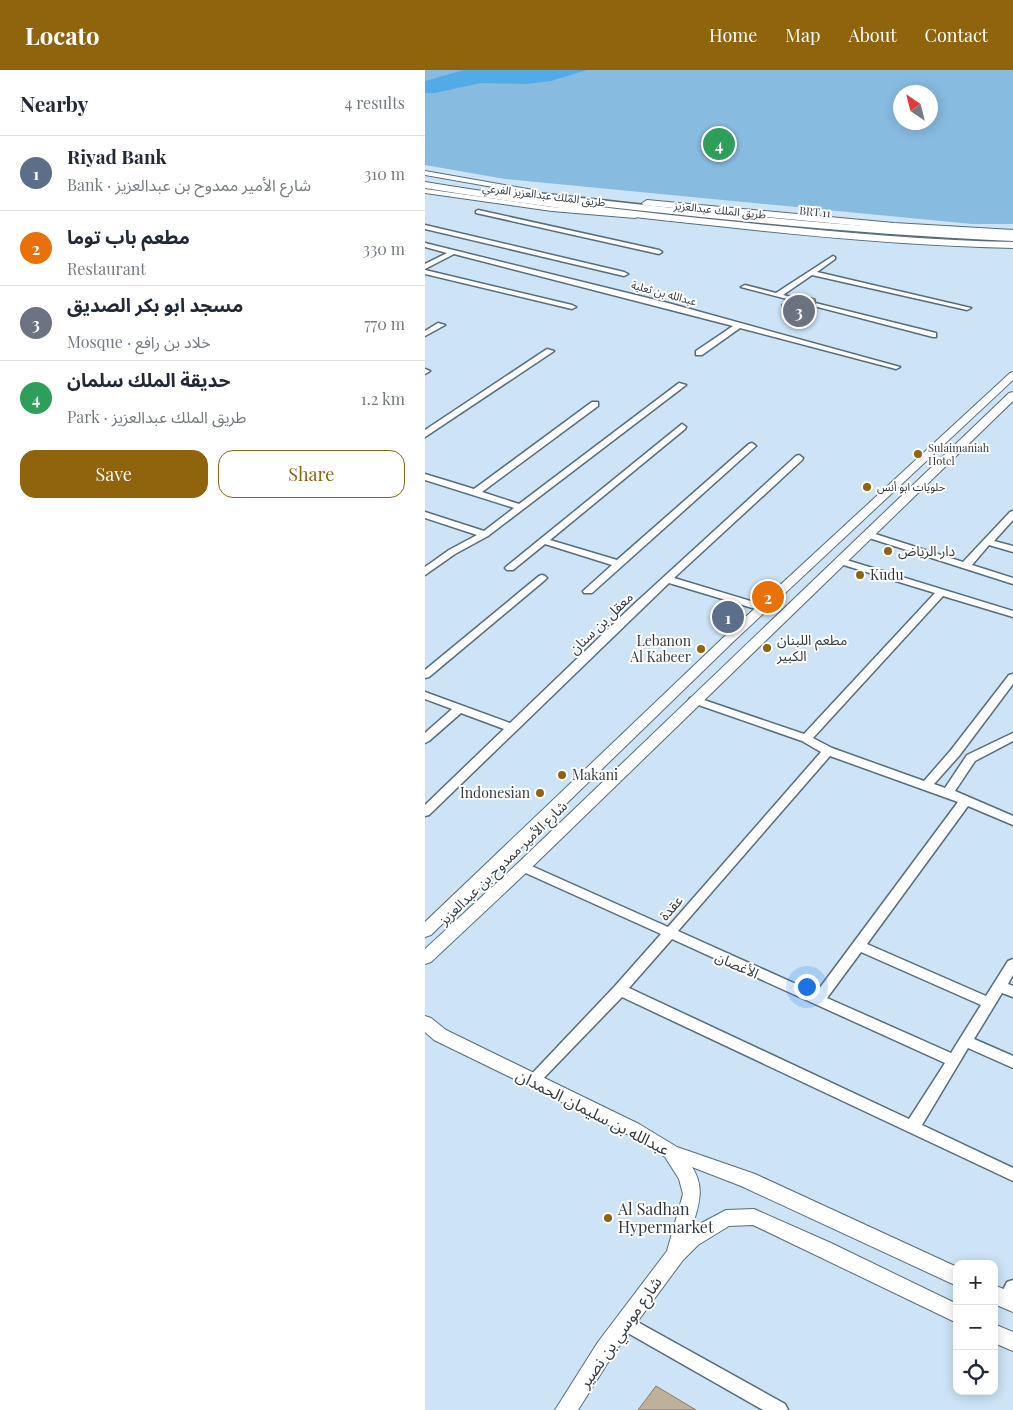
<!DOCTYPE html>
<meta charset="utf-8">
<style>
:root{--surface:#fff;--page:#f2f2f3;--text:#1f2937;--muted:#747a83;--line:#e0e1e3;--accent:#90640d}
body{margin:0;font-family:"Playfair Display","Noto Sans Arabic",serif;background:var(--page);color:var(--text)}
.controls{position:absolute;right:15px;bottom:15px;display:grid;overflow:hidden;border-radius:10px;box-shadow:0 2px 12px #0003}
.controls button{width:45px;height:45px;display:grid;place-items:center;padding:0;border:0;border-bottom:1px solid var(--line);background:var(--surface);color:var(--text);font:25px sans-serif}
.compass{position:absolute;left:468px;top:15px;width:45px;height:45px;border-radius:50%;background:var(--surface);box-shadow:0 2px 12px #0003;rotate:325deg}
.you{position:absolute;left:381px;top:916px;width:18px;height:18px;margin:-12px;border:4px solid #fff;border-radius:50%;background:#1a73e8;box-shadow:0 0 0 8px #1a73e833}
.badge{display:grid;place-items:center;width:32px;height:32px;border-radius:50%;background:var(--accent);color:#fff;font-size:16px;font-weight:700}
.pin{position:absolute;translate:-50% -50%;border:2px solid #fff;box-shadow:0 1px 5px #0006}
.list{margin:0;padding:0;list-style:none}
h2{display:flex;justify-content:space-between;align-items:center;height:65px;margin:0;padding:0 20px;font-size:21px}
h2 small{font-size:16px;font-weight:400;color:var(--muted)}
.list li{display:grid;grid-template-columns:32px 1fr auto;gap:15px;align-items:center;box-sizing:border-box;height:75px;padding:0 20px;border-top:1px solid var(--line)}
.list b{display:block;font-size:19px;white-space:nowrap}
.list p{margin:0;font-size:16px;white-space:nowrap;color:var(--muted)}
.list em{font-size:16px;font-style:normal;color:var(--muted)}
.actions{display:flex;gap:10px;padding:15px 20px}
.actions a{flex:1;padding:11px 0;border:1px solid var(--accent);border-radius:15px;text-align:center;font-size:18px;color:var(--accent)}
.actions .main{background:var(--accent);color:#fff}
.icon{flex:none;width:28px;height:28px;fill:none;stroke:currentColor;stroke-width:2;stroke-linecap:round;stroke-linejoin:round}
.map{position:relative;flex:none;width:588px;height:1340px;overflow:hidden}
header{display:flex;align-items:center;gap:30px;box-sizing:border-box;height:70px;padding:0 25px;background:var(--accent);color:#fff}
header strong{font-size:24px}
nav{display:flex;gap:28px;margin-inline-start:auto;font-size:18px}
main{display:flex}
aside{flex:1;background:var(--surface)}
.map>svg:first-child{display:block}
</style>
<header>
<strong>Locato</strong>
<nav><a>Home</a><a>Map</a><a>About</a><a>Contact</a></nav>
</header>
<main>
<aside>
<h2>Nearby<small>4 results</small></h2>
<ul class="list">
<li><span class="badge" style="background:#5c6f8a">1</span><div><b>Riyad Bank</b><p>Bank · شارع الأمير ممدوح بن عبدالعزيز</p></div><em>310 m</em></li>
<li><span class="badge" style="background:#e8710a">2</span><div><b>مطعم باب توما</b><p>Restaurant</p></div><em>330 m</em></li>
<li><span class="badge" style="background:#6b7280">3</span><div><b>مسجد ابو بكر الصديق</b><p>Mosque · خلاد بن رافع</p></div><em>770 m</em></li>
<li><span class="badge" style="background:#2e9e5b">4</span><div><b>حديقة الملك سلمان</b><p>Park · طريق الملك عبدالعزيز</p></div><em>1.2 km</em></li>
</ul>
<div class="actions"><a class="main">Save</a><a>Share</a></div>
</aside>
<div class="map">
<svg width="588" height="1340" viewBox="0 0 588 1340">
<rect width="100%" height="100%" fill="#cce4f6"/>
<path fill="#88bbe0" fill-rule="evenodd" d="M0 0H588V154H547L80 109 0 95ZM476 22H506V52H476Z"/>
<polygon fill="#52abe7" points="39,0 162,0 126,11 102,14 56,13 10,23 0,23 0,11"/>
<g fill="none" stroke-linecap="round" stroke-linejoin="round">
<defs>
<g id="minor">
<polygon points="53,140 234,180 237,182 234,184 51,143 51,141"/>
<polygon points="0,155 199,202 203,204 199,206 0,159"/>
<polygon points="0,173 243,233 475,297 471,299 315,258 277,285 271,285 271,281 308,256 29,184 0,199 0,194 22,183 0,177"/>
<polygon points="408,186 410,187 410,189 392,202 546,238 542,240 387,205 358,225 511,263 511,267 508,267 316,217 320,215 351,223"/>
<polygon points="0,200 147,235 151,237 147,239 0,204"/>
<polygon points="13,253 20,255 0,266 0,261"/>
<polygon points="122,279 129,281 0,367 0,360"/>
<polygon points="0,299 5,301 0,304"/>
<polygon points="254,313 261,315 63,466 30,484 0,505 0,497 24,480 52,465 0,448 0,442 59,461 89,438 0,410 0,404 49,419 167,332 173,332 173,336 57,422 94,434"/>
<polygon points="257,354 261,357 260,359 125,470 192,490 324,374 327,373 331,376 167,523 159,523 158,521 187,495 120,474 88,500 82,500 80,498 82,496"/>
<polygon points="374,385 378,388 377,390 249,508 342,536 343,538 342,540 334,540 244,513 4,745 0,746 0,735 79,659 36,643 4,671 0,673 0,663 27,639 0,629 0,622 85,653 207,536 371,386"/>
<polygon points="588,441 588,450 569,471 588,476 588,482 564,475 547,495 588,508 588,514 441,467 439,465 441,463 447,463 538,492 585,442"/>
<path d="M415 488 588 541V547L518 526 388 668 407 678 499 711 526 680 584 605 588 604V614L534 686 509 714 520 718 542 685 588 663V671L550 691 530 721 588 746V755L543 736 442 874 561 926 583 891 588 889V905L583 914 588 916V927L577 923 549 969 588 986V998L543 978 497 1055 588 1098V1111L197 927 112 1015 107 1017 102 1015 100 1011 190 916 236 864 94 800 92 797 94 794H102L243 857 396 682 377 671 265 632 264 630 265 628H273L379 664 510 523 412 493 410 491 412 489ZM405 686 533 732 391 923 253 861ZM247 869 520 993 484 1049 204 918ZM436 882 556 935 526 983 402 928Z"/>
<polygon points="117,505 120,506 122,508 120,510 4,607 0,608 0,600 114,506"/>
<polygon points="588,1210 588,1233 581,1237 575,1235 573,1230 582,1212"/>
<polygon points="200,1245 360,1334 363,1340 338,1340 194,1258 192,1253 194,1248"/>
</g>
<g id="tertiary">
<polygon points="0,101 108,120 112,122 108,124 0,105"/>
<polygon points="0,119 127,137 210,144 214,146 210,148 127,141 0,123"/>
<polygon points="588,302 588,310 310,570 6,865 0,867 0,852 302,564 585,303"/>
<polygon points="588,322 588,331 103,801 6,892 0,894 0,879 93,793 584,323"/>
<path d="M0 946 6 948 21 960 214 1054 252 1077 330 1104 532 1197V1216L316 1116 267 1097C281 1119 273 1136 267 1158L301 1140 329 1139 406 1173 532 1234V1253L328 1155 304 1156 273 1175 258 1190 187 1286 153 1340H130L173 1272 242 1181 258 1124 254 1109 240 1087 202 1064 9 970 0 962Z"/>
<polygon points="569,1215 588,1223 588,1242 569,1234"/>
<polygon points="569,1254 588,1262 588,1281 569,1273"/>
</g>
<path id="secondary" d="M70 116 86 120C253 139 420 158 588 165V171C420 164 253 145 86 126L67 121V117Z"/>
<g id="primary">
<path d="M0 112C97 128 195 140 293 150 391 160 489 170 588 172V178C489 176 391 167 293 156 195 146 97 134 0 118Z"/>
<polygon points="222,130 469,153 588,160 588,166 469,159 218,135 217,133"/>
</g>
</defs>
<use href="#minor" stroke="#576d7c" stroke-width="3"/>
<use href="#tertiary" stroke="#576d7c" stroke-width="2"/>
<use href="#secondary" stroke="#576d7c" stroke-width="3"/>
<use href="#primary" stroke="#576d7c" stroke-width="2"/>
<use href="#minor" fill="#fff" fill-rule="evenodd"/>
<use href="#tertiary" fill="#fff" fill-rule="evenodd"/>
<use href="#secondary" fill="#fff" fill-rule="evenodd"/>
<use href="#primary" fill="#fff" fill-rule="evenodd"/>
</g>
<polygon fill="#a49784" points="391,229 391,238 376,249 356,244 356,235"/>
<polygon fill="#867b6c" points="391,229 391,238 376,249 377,240"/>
<g fill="#bfb09a" stroke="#867b6c">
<polygon points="372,224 391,229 377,240 356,235"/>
<polygon points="231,1316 271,1340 213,1340"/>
</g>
<g fill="#90640d" stroke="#fff" stroke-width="2">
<circle cx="493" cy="384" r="5"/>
<circle cx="442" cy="417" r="5"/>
<circle cx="463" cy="481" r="5"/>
<circle cx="435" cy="505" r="5"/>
<circle cx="342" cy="578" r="5"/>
<circle cx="276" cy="579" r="5"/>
<circle cx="137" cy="705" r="5"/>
<circle cx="115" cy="723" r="5"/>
<circle cx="183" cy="1148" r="5"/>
</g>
<g text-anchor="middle" stroke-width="4" stroke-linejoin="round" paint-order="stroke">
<g font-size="11" fill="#323b42" stroke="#fff">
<text transform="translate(119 125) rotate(7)" y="4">طريق الملك عبدالعزيز الفرعي</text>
<text transform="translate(295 140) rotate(6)" y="4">طريق الملك عبدالعزيز</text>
<text transform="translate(390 142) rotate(5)" y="4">BRT 11</text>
<text transform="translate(239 223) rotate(15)" y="4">عبدالله بن ثعلبة</text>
</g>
<g font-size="11" fill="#323b42" stroke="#fff" text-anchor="start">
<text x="503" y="382">Sulaimaniah<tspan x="503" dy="13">Hotel</tspan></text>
<text x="452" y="421">حلويات ابو أنس</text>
</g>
<g font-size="14" fill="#323b42" stroke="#fff" text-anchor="start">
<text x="473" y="486">دار الرياض</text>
<text x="445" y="510">Kudu</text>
<text x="352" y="575">مطعم اللبنان<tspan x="352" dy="16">الكبير</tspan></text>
<text x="266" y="576" text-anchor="end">Lebanon<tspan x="266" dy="16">Al Kabeer</tspan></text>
<text x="147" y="710">Makani</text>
<text x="105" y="728" text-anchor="end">Indonesian</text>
</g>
<g font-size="14" fill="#323b42" stroke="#fff">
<text transform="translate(176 553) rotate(-44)" y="5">معقل بن سنان</text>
<text transform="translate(78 793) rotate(-44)" y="5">شارع الأمير ممدوح بن عبدالعزيز</text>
<text transform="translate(246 838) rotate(-49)" y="5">عقدة</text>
<text transform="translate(312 895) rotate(24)" y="5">الأغصان</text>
</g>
<g font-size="16" fill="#323b42" stroke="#fff">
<text transform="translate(168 1042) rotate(27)" y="6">عبدالله بن سليمان الحمدان</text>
<text transform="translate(195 1262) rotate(-55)" y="6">شارع موسي بن نصير</text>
</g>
<g font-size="16" fill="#323b42" stroke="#fff" text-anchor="start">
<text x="193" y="1145">Al Sadhan<tspan x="193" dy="18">Hypermarket</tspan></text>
</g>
</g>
</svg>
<div class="controls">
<button>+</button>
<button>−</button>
<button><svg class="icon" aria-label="locate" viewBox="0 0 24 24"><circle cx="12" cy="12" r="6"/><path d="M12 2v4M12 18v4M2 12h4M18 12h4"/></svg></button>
</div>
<svg class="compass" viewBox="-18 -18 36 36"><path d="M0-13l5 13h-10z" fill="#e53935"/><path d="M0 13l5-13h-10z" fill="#747a83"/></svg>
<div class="you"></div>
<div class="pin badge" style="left:303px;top:547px;background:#5c6f8a">1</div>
<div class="pin badge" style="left:343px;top:527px;background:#e8710a">2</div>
<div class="pin badge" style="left:374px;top:241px;background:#6b7280">3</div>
<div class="pin badge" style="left:294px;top:74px;background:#2e9e5b">4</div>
</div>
</main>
